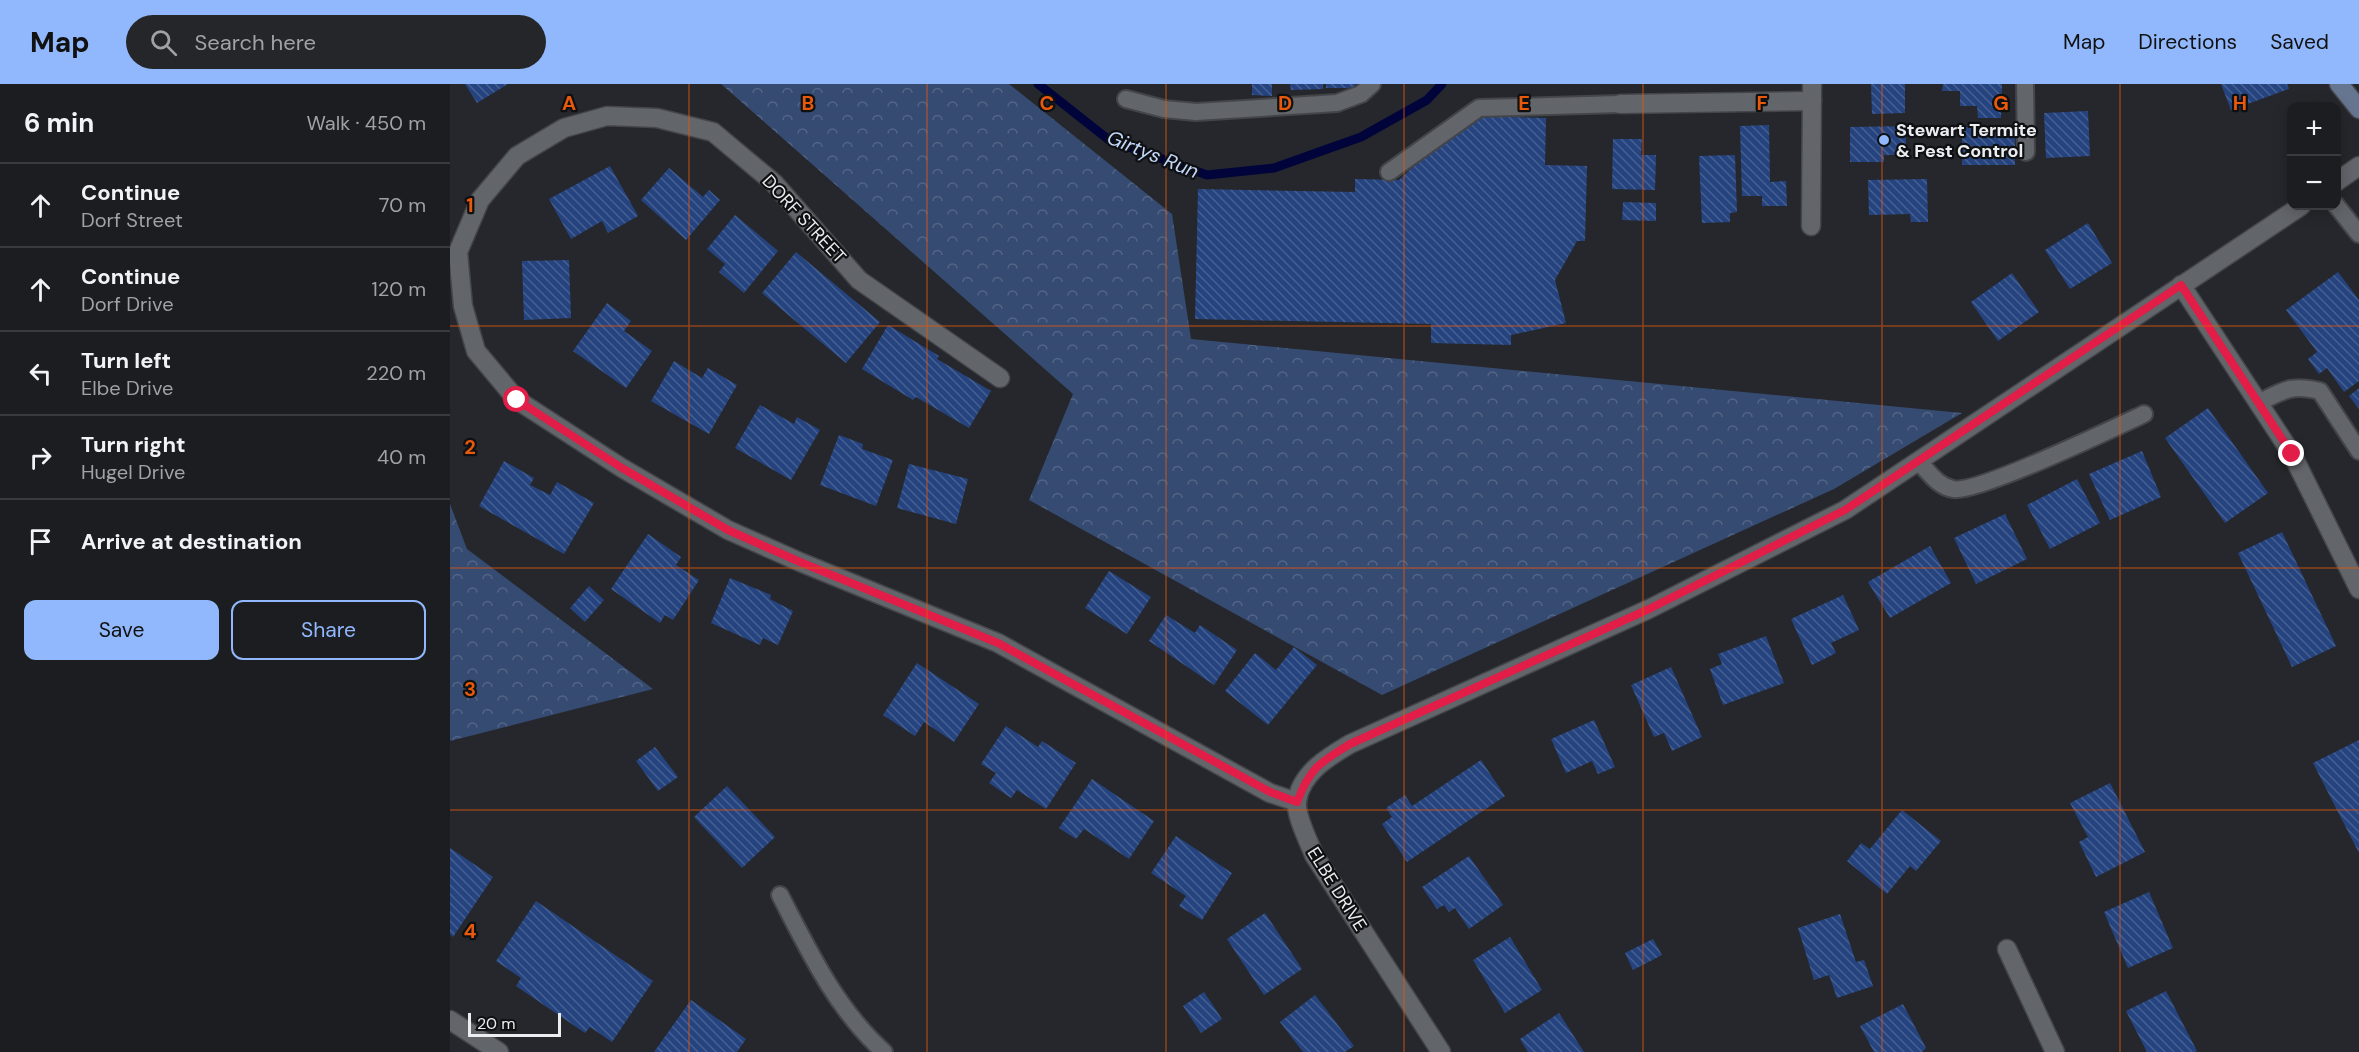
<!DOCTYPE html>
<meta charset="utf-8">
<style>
:root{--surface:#1c1d21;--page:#25262a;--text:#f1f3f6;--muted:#a0a2a5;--line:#3a3b3f;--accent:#91b8fd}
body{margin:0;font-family:"DM Sans",sans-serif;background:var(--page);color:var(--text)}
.controls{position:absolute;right:18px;top:18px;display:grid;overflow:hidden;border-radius:12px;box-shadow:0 3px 15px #0003}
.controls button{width:54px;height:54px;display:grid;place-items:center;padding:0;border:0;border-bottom:2px solid var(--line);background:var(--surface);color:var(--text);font:30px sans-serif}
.scale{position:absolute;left:18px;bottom:15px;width:93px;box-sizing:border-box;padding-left:6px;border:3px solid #ebedf0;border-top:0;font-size:16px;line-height:21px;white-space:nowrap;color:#ebedf0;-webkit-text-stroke:4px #0f1012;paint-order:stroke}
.stop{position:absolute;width:18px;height:18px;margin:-14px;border:4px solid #e11d48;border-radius:50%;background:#fff}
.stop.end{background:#e11d48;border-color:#fff;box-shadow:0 2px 6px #0008}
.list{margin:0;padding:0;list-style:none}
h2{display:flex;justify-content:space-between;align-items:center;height:78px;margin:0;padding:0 24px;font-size:26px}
h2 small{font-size:20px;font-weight:400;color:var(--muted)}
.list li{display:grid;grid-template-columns:39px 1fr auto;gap:18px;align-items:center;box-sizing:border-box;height:84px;padding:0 24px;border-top:2px solid var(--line)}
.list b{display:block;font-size:22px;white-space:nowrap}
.list p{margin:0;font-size:20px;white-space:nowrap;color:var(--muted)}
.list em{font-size:20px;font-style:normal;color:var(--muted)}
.actions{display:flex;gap:12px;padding:18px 24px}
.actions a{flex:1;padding:14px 0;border:2px solid var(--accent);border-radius:12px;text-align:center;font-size:21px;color:var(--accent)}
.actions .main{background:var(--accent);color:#111}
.icon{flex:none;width:33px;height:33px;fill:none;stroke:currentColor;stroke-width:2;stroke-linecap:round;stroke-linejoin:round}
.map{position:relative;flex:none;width:1909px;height:968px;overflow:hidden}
header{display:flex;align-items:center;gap:36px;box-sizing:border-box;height:84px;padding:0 30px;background:var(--accent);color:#111}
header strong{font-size:28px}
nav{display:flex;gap:33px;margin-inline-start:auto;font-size:21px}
.search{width:420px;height:54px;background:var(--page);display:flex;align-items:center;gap:15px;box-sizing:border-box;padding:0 21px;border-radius:33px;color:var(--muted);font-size:22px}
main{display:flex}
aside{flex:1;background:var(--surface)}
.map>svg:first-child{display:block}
</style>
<header>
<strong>Map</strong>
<div class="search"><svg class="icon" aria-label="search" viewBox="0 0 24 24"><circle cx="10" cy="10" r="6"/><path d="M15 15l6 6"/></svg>Search here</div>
<nav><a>Map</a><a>Directions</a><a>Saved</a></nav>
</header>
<main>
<aside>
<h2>6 min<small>Walk · 450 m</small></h2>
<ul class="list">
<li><svg class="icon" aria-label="ahead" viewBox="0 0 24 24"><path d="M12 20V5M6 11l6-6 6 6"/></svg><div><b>Continue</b><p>Dorf Street</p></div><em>70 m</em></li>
<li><svg class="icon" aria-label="ahead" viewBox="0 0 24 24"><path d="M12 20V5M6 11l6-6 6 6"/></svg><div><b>Continue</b><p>Dorf Drive</p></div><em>120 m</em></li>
<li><svg class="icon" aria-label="left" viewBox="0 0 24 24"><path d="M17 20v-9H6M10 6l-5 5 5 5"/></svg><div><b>Turn left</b><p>Elbe Drive</p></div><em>220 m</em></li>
<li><svg class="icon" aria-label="right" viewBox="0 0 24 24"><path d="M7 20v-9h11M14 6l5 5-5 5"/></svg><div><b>Turn right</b><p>Hugel Drive</p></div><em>40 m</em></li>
<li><svg class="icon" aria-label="arrive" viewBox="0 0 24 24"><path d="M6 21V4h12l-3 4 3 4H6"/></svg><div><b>Arrive at destination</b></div></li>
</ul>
<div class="actions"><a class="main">Save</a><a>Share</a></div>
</aside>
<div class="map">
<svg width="1909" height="968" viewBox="0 0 1909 968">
<defs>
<pattern id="forest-crowns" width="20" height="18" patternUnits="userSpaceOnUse" patternTransform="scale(1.5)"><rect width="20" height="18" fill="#364b72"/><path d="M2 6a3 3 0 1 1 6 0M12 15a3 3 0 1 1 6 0" fill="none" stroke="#536586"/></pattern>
<pattern id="building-back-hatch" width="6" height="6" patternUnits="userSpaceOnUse" patternTransform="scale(1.5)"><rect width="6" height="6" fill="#25447f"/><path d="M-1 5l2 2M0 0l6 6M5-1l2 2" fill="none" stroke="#455f91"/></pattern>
</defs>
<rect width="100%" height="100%" fill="#25272c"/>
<g fill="url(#forest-crowns)">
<polygon points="271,0 559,0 722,130 741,255 1512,329 1384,405 932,611 579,416 623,310"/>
<polygon points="0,420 17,465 203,605 0,657"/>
</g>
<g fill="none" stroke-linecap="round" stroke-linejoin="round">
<polyline stroke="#00043b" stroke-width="9" points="588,0 659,56 757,91 824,84 911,53 977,16 992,0"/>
</g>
<g fill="url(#building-back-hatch)">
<polygon points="15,0 58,0 27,19"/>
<polygon points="802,0 822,0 822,12 802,11"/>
<polygon points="840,0 873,0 873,5 841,6"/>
<rect x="876" y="0" width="29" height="4"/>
<polygon points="1421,0 1455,0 1455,29 1422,30"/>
<polygon points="1493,0 1552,0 1551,34 1528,34 1527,22 1510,22 1510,7 1492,7"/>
<polygon points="1771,0 1837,0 1839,5 1781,26"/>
<polygon points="1638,27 1640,72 1596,74 1594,29"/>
<polygon points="1018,32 1096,34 1095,81 1137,82 1135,157 1127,157 1105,196 1116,239 1061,251 1061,261 981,259 981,240 745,235 748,105 905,108 905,95 949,96"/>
<polygon points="1319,41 1320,98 1336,97 1337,122 1312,122 1312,112 1292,112 1290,42"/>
<polygon points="1456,42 1456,71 1434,71 1434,78 1400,78 1400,43"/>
<rect x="1512" y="43" width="53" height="38"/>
<polygon points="1163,55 1192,55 1191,71 1206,71 1205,106 1162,105"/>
<polygon points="1285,71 1287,128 1280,129 1280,138 1252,139 1249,72"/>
<polygon points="160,82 188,132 158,149 152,137 121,155 99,115"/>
<polygon points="219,84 253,113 259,106 270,116 236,156 191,116"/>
<polygon points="1477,95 1478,138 1461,138 1460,130 1419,131 1418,96"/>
<polygon points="1173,118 1206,119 1206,137 1172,136"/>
<polygon points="285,131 328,167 294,209 269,188 275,180 257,165"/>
<polygon points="1638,139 1662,179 1620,205 1595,166"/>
<polygon points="346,168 430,238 396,279 312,209"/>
<polygon points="119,176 121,234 74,236 72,177"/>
<polygon points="1888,188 1909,216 1909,297 1894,308 1877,284 1869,290 1858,275 1867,268 1836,226"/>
<polygon points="1562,189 1589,228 1548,257 1521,218"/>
<polygon points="157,219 181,237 174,247 202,267 176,304 123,267"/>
<polygon points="438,241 489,272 487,275 541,307 519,344 466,313 463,316 412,285"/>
<polygon points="224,277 252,294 258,284 287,301 259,350 201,317"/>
<polygon points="1909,304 1909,325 1899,312"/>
<polygon points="310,321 344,340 347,333 370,346 341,396 285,364"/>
<polygon points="1758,324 1818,409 1775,439 1715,354"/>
<polygon points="389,351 413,360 412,365 443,376 426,422 370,401"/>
<polygon points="1692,367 1711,413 1660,436 1639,390"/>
<polygon points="54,377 84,394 80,401 100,411 107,398 144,419 114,470 29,422"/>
<polygon points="459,380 518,395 506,440 447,424"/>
<polygon points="1627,395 1650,439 1600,465 1577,421"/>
<polygon points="1555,430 1577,475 1526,500 1504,454"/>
<polygon points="1832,448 1886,562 1842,583 1788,469"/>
<polygon points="198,450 231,473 226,481 249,496 223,536 215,531 210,539 161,505"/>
<polygon points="1480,462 1501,499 1440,534 1418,498"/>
<polygon points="659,487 701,513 677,550 635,524"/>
<polygon points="280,494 321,511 320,515 343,527 328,561 313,554 310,561 261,539"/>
<polygon points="139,502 154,516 135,538 120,524"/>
<polygon points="1393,511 1409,546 1381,559 1386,569 1362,581 1341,535"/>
<polygon points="716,531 745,549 750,541 787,566 764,601 699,557"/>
<polygon points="1316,552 1334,599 1273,621 1260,585 1272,580 1268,570"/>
<polygon points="844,563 867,581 818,641 775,607 805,569 826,586"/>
<polygon points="467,579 529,620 504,658 474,638 465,652 433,631"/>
<polygon points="1221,583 1252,653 1222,667 1214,649 1204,653 1181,601"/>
<polygon points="1144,636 1165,683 1148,690 1142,677 1116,689 1101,655"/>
<polygon points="556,642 588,663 592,657 626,679 596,725 567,706 561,714 539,699 546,689 531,680"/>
<polygon points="1909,656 1909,769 1863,679"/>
<polygon points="205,663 228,693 208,707 186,677"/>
<polygon points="1031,676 1055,712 957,778 932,740 942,733 936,724 955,711 962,722"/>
<polygon points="642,695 704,737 679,775 634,745 626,755 609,744"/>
<polygon points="1660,699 1695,768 1646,793 1629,758 1638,753 1620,719"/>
<polygon points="277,702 325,753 292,784 244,733"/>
<polygon points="1452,726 1491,757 1466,787 1460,782 1437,810 1397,777 1411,759 1420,765"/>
<polygon points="726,752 782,789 752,836 729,822 736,812 701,789"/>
<polygon points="0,764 43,793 3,853 0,850"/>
<polygon points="1019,772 1053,821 1019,845 1005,824 999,828 994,821 987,825 972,803"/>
<polygon points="1699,808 1723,864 1678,884 1654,828"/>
<polygon points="86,817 203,897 162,958 140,943 135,949 66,902 71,894 46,877"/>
<polygon points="815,829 852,885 814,911 777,855"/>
<polygon points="1390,830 1406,878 1414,876 1423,902 1387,914 1379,891 1364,896 1348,844"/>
<polygon points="1060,853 1092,906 1055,929 1023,876"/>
<polygon points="1203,855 1212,871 1183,886 1175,869"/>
<polygon points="1716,907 1747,967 1745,968 1697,968 1676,927"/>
<polygon points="754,908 772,935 751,949 733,922"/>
<polygon points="865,911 904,962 895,968 853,968 830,938"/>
<polygon points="241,916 296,955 287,968 204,968"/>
<polygon points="1453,920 1476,964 1472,968 1424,968 1410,942"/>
<polygon points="1109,929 1134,968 1078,968 1070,955"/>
</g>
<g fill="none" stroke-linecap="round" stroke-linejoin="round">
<defs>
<g id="lane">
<polyline points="1575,0 1576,68"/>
<polyline points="676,15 714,25 746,28 887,19 911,10 922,0"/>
<polyline points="939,88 1029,24 1170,20"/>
<polyline points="1886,121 1909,150"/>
<path d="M1808 319C1834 306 1841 300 1870 307L1909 367"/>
<path d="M1468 377C1479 388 1487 402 1503 405 1526 410 1664 344 1694 330"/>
<path d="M330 811C359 867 386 925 434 968"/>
</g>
<g id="street">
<polyline points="1170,20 1362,17"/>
<polyline points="1886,98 1909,82"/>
<polyline points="1361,142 1362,0"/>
<polyline points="1731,201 1842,370 1909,505"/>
<polyline points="550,294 409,196 324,99 263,48 207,34 157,32 114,44 67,72 30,116 8,168 13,222 26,267 67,316 172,384 278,446 350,478 548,559 820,709 847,718"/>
<polyline points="1557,865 1605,968"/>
<polyline points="0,936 49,968"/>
<path d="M991 968 864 771C859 758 845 731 847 717 851 689 878 673 900 660L1199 525 1395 426 1851 122"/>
</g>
<polyline id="secondary" points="1889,0 1909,25"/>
</defs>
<use href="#lane" stroke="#434549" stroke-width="20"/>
<use href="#street" stroke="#434549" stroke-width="21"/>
<use href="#secondary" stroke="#434549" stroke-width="21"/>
<use href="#lane" stroke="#62656a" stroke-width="16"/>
<use href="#street" stroke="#62656a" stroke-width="18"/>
<use href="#secondary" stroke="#667590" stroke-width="18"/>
</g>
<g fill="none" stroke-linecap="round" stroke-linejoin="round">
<path stroke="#e11d48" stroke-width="8" d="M67 316 172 384 278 446 350 478 548 559 820 708 847 718C860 684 869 679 900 660L1199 525 1395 426 1731 201 1842 370"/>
</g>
<path fill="none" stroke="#e8590c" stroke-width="1.5" stroke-opacity="0.55" d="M239 0V968M477 0V968M716 0V968M954 0V968M1193 0V968M1432 0V968M1670 0V968M0 242H1909M0 484H1909M0 726H1909"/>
<circle fill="#91b8fd" stroke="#0f1012" stroke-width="2" cx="1434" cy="56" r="6"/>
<g text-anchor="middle" stroke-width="4.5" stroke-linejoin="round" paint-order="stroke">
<g font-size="18" font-weight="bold" fill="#ebedf0" stroke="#0f1012" text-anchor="start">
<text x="1446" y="52">Stewart Termite<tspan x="1446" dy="21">&amp; Pest Control</tspan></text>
</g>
<g font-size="18" fill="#ebedf0" stroke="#0f1012">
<text transform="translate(354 135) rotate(47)" y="6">DORF STREET</text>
<text transform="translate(887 805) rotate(58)" y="6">ELBE DRIVE</text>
</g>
<g font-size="20" font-style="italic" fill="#c2d7fa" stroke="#0f1012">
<text transform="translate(703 70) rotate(22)" y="7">Girtys Run</text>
</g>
</g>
<g font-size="20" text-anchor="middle" font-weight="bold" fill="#e8590c" stroke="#0f1012" stroke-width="4.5" stroke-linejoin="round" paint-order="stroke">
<text x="119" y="26">A</text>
<text x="358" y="26">B</text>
<text x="597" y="26">C</text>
<text x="835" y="26">D</text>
<text x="1074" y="26">E</text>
<text x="1312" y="26">F</text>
<text x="1551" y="26">G</text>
<text x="1790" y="26">H</text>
<text x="20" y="128">1</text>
<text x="20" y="370">2</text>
<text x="20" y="612">3</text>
<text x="20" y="854">4</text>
</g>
</svg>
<div class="controls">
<button>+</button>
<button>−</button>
</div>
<div class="scale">20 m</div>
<div class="stop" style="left:67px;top:316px"></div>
<div class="stop end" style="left:1842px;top:370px"></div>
</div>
</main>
